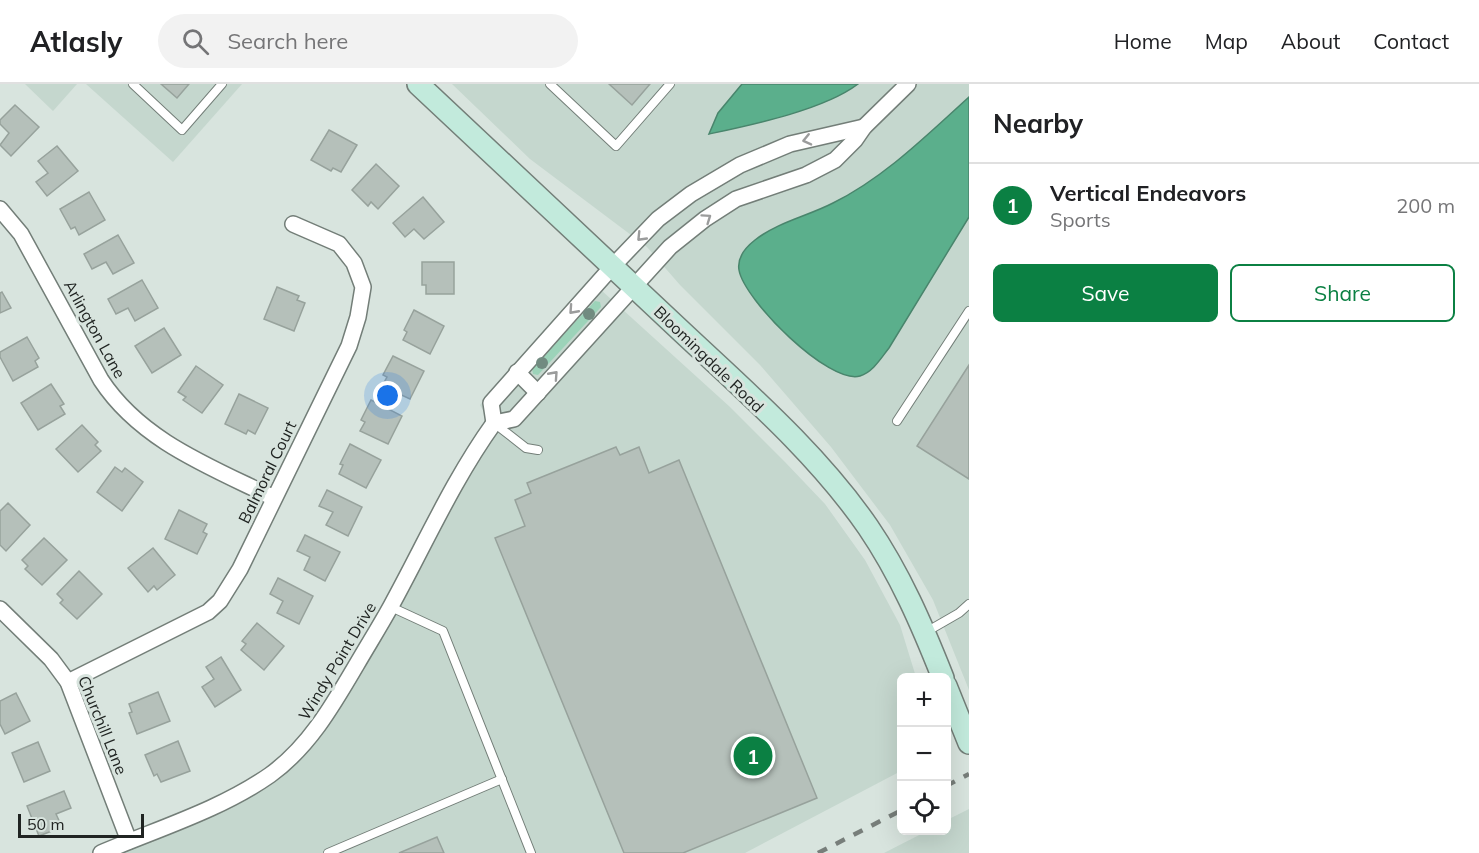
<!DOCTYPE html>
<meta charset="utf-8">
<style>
:root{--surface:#fff;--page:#f2f2f2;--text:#202124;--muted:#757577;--line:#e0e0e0;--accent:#0b8043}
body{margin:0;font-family:Mulish,sans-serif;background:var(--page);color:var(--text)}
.controls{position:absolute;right:18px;bottom:18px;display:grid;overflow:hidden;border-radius:9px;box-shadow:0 6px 24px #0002}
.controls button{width:54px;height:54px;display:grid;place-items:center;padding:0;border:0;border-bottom:2px solid var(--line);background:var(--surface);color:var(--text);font:30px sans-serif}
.scale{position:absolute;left:18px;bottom:15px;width:126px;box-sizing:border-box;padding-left:6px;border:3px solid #202422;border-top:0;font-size:16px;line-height:21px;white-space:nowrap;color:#202422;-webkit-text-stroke:4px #d8e4de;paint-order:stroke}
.you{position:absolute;left:388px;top:312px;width:21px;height:21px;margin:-15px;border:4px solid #fff;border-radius:50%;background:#1a73e8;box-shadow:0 0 0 9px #1a73e833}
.badge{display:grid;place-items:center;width:39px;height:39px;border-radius:50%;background:var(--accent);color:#fff;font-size:20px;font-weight:700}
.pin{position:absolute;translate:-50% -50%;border:3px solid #fff;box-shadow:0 2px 6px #0006}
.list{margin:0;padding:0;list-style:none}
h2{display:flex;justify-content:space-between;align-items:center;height:78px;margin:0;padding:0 24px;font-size:26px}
h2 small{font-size:20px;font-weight:400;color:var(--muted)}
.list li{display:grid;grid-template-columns:39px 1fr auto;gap:18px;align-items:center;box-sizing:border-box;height:84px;padding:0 24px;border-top:2px solid var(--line)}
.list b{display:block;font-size:22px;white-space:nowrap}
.list p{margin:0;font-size:20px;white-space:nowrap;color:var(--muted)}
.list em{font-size:20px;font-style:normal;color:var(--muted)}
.actions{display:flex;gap:12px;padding:18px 24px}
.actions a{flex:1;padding:14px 0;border:2px solid var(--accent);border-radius:9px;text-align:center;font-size:21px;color:var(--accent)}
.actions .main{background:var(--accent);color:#fff}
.icon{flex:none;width:33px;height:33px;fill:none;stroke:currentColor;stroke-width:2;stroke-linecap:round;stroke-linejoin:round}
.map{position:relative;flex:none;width:969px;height:769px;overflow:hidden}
header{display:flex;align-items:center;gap:36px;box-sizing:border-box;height:84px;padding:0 30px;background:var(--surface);border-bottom:2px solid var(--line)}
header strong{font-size:28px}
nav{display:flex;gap:33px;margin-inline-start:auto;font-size:21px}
.search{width:420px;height:54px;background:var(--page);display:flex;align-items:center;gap:15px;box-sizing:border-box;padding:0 21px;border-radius:33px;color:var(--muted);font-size:22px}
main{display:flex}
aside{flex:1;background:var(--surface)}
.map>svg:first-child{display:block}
</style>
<header>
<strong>Atlasly</strong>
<div class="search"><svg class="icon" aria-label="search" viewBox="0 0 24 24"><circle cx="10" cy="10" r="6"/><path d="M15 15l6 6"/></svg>Search here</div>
<nav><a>Home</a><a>Map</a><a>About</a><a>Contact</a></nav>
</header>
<main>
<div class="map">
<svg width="969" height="769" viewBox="0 0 969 769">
<rect width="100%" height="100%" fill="#d8e4de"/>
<g fill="#c5d7ce">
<polygon points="25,0 77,0 53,27"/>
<polygon points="86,0 242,0 173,78"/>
<polygon points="452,0 969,0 969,606 933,516 890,441 831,363 760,281 680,201 647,163 530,75"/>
<polygon points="590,196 730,323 785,378 825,420 865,476 900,541 916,593 902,594 901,687 745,769 119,769 242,717 296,679 331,638 492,343 480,321"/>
<polygon points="969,725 969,769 884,769 927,747 946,746 947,736"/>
</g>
<polygon fill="#9cd3b9" points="595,217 600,218 601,223 538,291 533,290 532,284"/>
<g fill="#5baf8c" stroke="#49856c" stroke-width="1.5">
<path d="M742 0H858C824 26 751 41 709 50L718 29Z"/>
<path d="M969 13V133L889 264C881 274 873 288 860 292 829 301 744 216 739 186 737 174 746 163 755 156 778 138 808 132 833 119 884 94 927 51 969 13Z"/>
</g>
<g fill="#b5c0ba" stroke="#97a29c" stroke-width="1.5">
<polygon points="161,0 189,0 177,14"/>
<polygon points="609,0 650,0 632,21"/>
<polygon points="15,21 39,43 11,72 0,61 9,49 0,40 0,36"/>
<polygon points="329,46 357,61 341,88 333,84 331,87 311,76"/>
<polygon points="57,62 78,87 47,112 36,98 48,89 38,77"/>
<polygon points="376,80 399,102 378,125 371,118 368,122 352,106"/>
<polygon points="89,108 105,136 79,151 75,143 71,145 60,125"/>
<polygon points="423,113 444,138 424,155 414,145 405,153 393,139"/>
<polygon points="118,151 134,179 113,190 106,178 92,185 84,170"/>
<polygon points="422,178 454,178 454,210 426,210 426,201 422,201"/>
<polygon points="142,196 158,224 135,237 128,224 116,230 108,215"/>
<polygon points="277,203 299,212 297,216 305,219 294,247 264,235"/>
<polygon points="2,208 11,224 0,229 0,209"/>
<polygon points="414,226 444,242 430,270 403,256 407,248 404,246"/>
<polygon points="164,244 181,271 152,289 135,262"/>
<polygon points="27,253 39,274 35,277 38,283 13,297 0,273 0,268"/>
<polygon points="393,272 424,287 410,315 382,302 387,293 383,291"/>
<polygon points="969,281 969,395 917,362"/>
<polygon points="196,282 223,301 202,329 183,316 186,313 178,308"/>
<polygon points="51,300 64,320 60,322 65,330 38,346 21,319"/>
<polygon points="239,310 268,324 255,350 248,346 246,350 225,340"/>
<polygon points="371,316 402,332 388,360 360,347 365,338 361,336"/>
<polygon points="82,341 98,358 95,361 101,367 78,388 56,365"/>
<polygon points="350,360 381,376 366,404 339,390 343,381 340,380"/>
<polygon points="616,363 620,371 639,363 649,389 679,376 817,714 683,769 624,769 495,454 525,442 515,416 531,409 527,399"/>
<polygon points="115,383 122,388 125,384 143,398 122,427 97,408"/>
<polygon points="327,406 362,423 348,452 326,441 333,428 319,422"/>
<polygon points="8,419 30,441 6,467 0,461 0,427"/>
<polygon points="179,426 207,440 203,448 207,450 197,470 165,455"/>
<polygon points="305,451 340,468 325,497 304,486 310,473 297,467"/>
<polygon points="44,454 67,476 42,501 25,485 28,482 22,476"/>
<polygon points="153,464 175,491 157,506 154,502 148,508 128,484"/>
<polygon points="79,487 102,510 77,535 60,519 63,516 57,510"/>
<polygon points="278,494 313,512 299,540 277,529 283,517 270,510"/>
<polygon points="257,539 284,562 264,586 241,566 246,560 242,557"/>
<polygon points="221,573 241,606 215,623 202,603 214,595 206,583"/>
<polygon points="158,608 170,637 137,650 129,629 132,628 129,620"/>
<polygon points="16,609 30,637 5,650 0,640 0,617"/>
<polygon points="178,657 190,687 161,698 157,690 154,692 145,671"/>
<polygon points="38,658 50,687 24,698 12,669"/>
<polygon points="64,707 71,724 56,730 62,743 39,752 27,722"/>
<polygon points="437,753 444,769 399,769"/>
</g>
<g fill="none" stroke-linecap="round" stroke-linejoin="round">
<defs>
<g id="lane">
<polyline points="133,0 182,46 222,0"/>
<polyline points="550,0 616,62 670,0"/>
<polyline points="897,337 969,227"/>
<polyline points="494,339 526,364 538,366"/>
<polyline points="391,523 443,547 531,769"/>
<polyline points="926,548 959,529 969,520"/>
<polyline points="328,769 502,695"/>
</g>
<g id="street">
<path d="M0 125 21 150 101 296C141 357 211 383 274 414"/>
<polyline points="517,288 538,309"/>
<polyline points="494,339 491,319 612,183 658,135 691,110 740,81 790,60 864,43"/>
<polyline points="0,525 51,575 68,598 129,757"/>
<polyline points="68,598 208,528 220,517 240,485 349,262 358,233 363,203 354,179 339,160 293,140"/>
<path d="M101 769C157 745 220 726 270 691 309 663 333 621 357 580 368 561 380 542 391 522 425 460 453 396 494 339L514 335 670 163 705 135 736 115 806 91 835 76 855 56 864 43 908 0"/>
</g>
<g id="secondary">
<path d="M418 0C505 82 593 164 680 246 745 307 817 369 868 443 900 490 922 541 943 594"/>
<polyline points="946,602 969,659"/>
</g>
</defs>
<use href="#lane" stroke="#737e78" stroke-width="10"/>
<use href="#street" stroke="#737e78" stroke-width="18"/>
<use href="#secondary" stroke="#737e78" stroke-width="24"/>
<use href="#lane" stroke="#fff" stroke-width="8"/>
<use href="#street" stroke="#fff" stroke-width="15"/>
<use href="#secondary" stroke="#c2eadc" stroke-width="21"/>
<g stroke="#777e7a" stroke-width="4.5" stroke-dasharray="10 10" stroke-linecap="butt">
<polyline points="946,702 969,690"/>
<polyline points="818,769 902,726"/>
</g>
</g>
<g fill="#718b80">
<circle cx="589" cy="230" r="6"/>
<circle cx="542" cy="279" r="6"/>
</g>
<defs><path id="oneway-chevron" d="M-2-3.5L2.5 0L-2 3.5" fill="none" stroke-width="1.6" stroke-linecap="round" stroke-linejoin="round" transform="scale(1.5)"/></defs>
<g stroke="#9b9c9c">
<use href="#oneway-chevron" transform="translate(807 56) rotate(167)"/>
<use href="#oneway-chevron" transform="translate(707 134) rotate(-35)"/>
<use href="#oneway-chevron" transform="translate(641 153) rotate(134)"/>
<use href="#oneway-chevron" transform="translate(573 226) rotate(132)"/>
<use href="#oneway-chevron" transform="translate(554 291) rotate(-48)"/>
</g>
<g text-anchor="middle" stroke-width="6" stroke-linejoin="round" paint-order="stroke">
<g font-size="16" fill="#202422" stroke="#d8e4de">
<text transform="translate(95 245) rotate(61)" y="6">Arlington Lane</text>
<text transform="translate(709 275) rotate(44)" y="6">Bloomingdale Road</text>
<text transform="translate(267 388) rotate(-64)" y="6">Balmoral Court</text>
<text transform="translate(337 577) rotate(-59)" y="6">Windy Point Drive</text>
<text transform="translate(103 641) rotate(68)" y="6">Churchill Lane</text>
</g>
</g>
</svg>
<div class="controls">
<button>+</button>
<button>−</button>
<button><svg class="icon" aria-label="locate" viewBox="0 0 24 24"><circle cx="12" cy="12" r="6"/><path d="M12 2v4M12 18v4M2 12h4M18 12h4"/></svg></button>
</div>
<div class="scale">50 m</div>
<div class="you"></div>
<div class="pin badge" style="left:753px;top:672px">1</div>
</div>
<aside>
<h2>Nearby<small></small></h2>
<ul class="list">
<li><span class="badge">1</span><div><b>Vertical Endeavors</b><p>Sports</p></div><em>200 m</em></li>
</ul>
<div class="actions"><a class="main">Save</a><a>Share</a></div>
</aside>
</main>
